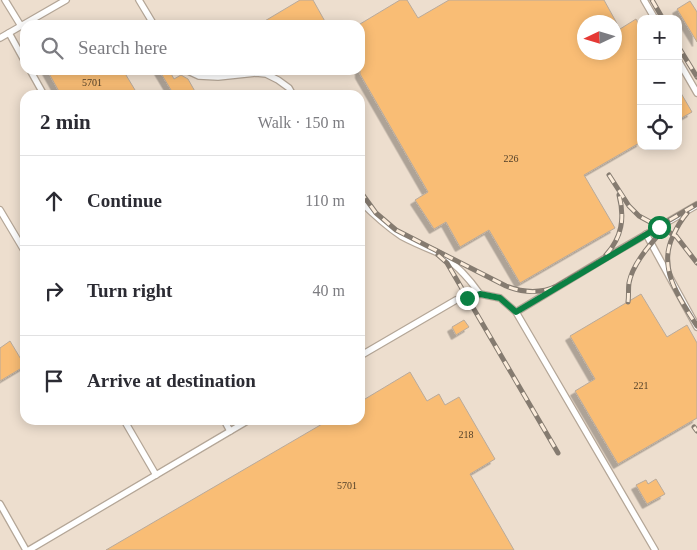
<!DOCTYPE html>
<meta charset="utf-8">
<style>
:root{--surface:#fff;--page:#f7f7f7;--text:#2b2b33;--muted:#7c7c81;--line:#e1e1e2}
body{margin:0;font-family:"Times New Roman",serif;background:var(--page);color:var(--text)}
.controls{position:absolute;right:15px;top:15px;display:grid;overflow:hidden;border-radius:10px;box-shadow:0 2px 12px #0003}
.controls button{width:45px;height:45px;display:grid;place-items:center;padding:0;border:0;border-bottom:1px solid var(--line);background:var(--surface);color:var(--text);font:25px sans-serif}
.compass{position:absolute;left:577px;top:15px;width:45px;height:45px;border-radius:50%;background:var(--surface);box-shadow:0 2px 12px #0003;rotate:266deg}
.stop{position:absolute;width:15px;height:15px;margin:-11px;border:4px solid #0b8043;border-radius:50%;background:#fff}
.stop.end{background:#0b8043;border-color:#fff;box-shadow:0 1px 5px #0008}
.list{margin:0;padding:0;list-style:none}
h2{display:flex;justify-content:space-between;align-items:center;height:65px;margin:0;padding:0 20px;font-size:21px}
h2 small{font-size:16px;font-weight:400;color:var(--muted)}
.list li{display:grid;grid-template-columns:32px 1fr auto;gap:15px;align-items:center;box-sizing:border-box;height:90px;padding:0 20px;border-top:1px solid var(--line)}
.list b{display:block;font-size:19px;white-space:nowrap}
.list em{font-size:16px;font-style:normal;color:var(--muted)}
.icon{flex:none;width:28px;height:28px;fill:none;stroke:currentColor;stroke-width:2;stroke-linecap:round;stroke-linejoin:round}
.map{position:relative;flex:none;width:697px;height:550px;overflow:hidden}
.search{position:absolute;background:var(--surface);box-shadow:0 2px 12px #0003;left:20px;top:20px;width:345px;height:55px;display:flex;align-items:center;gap:12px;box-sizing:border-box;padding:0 18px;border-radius:15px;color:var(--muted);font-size:19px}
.panel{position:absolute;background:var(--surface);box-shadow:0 2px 12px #0003;left:20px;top:90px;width:345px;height:335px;border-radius:15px}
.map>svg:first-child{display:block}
</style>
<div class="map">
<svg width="697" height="550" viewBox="0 0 697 550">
<defs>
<filter id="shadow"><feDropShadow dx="-4.5" dy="4.5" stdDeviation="0" flood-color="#0004"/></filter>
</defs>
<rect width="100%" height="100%" fill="#eddece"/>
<g fill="#f9bd75" stroke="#b9aa9b" fill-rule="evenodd" filter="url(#shadow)">
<polygon points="300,0 313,0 327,25 258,25"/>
<path d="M400 0H407L418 18 449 0H604L620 29 636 19 641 28V142L584 175 615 228 520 283 489 230 460 247 446 222 434 229 415 200 428 192 360 74V24ZM584 22H614V52H584Z"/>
<polygon points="690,1 697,12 697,42 677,9"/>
<polygon points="47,70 123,70 138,95 61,95"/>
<polygon points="159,70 169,70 174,79 181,75 188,79 197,95 184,95 181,91 174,95"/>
<polygon points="678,88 692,112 678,120"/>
<polygon points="641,294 667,337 687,325 697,343 697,418 618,464 575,391 595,379 570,336"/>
<polygon points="464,320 469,327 456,335 452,327"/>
<polygon points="10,341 25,366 0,381 0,348"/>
<polygon points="410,372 427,401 439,394 445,405 459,397 495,459 470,474 514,550 106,550 329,420 360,420 360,402"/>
<polygon points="656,479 665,494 647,504 636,485 646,480 648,484"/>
</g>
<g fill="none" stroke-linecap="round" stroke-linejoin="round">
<defs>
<g id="service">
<polyline points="5,0 21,26"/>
<polyline points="139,0 154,25"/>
<polyline points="644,0 655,19"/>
<polyline points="9,33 25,62"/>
<polyline points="0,38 66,0"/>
<polyline points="678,60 697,93"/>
<polyline points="30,70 44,95"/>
<polyline points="186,70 199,76 218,77 256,73 266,74 278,80 289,88 293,95"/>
<path d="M360 201C372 213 386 226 401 236 412 242 424 247 436 252 455 262 468 277 480 294"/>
<polyline points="0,210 25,252"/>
<polyline points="646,234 697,327"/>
<polyline points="516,312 607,257 697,205"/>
<polyline points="360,356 456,300 480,294 500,298 516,312 655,550"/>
<polyline points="124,420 156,475"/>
<polyline points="224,420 230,431"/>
<polyline points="0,504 26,550"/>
<polyline points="29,550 249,420"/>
</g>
</defs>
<use href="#service" stroke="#b4a697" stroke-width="8"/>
<use href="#service" stroke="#fff" stroke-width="5.5"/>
<defs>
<g id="rail">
<polyline points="652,0 663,19"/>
<polyline points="678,46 697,77"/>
<polyline points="609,175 629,206 639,216 676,236 697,263"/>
<path d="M360 191 376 213 396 230 506 286C524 293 540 294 557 286L697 204"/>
<path d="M687 213C681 220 677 227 673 236 657 269 680 299 697 326"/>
<polyline points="438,255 447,263 558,453"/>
<path d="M606 255C622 237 625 218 619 195"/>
<path d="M628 302C629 296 628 289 629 283 633 261 654 241 668 224"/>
<polyline points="694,427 697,431"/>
</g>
</defs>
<use href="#rail" stroke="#857b70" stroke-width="5"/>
<use href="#rail" stroke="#fbecdb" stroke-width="3" stroke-dasharray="9" stroke-linecap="butt"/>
</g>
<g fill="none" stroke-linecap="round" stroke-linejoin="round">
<polyline stroke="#0b8043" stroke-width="6" points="467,298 480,294 500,298 516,312 659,227"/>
</g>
<g text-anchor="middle" stroke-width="4" stroke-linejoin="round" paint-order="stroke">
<g font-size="10" fill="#524029">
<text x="92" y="86">5701</text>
<text x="511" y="162">226</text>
<text x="641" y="389">221</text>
<text x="466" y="438">218</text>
<text x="347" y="489">5701</text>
</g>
</g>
</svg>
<div class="controls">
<button>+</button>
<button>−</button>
<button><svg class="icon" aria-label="locate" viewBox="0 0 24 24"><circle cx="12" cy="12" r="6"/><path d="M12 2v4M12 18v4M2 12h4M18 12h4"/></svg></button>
</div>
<svg class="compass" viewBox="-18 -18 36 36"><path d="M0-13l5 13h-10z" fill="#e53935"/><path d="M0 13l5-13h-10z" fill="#7c7c81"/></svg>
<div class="stop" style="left:659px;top:227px"></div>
<div class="stop end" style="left:467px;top:298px"></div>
<div class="search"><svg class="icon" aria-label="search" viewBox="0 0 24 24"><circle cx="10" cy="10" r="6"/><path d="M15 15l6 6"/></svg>Search here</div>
<section class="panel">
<h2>2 min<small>Walk · 150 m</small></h2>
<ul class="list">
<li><svg class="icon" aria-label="ahead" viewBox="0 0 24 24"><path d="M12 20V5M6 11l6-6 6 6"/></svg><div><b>Continue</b></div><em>110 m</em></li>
<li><svg class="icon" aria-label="right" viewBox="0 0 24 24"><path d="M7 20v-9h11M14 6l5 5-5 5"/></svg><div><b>Turn right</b></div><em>40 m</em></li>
<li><svg class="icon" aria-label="arrive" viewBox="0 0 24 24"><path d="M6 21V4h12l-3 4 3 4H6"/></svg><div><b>Arrive at destination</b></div></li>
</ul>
</section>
</div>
